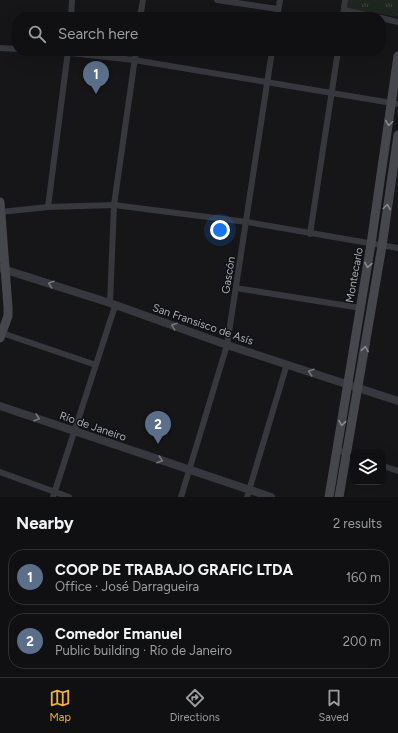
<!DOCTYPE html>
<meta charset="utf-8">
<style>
:root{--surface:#101012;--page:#1e1e20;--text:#f1f3f6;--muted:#9c9d9f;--line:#303032;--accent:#f2b134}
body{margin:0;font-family:Figtree,sans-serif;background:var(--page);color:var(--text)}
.controls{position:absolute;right:12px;bottom:12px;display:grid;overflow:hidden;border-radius:8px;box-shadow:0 4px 16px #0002}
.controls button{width:36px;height:36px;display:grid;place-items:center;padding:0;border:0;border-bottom:1px solid var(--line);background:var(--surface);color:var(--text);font:20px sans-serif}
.you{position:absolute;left:220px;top:230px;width:14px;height:14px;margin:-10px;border:3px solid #fff;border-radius:50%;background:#1a73e8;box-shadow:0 0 0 6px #1a73e833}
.badge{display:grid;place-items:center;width:26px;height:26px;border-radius:50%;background:var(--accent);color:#fff;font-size:13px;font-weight:700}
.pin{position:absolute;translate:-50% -33px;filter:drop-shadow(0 1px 2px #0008)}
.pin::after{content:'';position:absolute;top:21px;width:14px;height:12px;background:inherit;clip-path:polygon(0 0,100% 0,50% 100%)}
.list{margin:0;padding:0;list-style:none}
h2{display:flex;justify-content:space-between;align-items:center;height:52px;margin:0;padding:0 16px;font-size:17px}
h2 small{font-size:13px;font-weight:400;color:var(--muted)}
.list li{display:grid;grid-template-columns:26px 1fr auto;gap:12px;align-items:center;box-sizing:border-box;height:56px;margin:0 8px 8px;padding:0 8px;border:1px solid var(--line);border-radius:16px}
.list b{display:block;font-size:15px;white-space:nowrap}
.list p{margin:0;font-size:13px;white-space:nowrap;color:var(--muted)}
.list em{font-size:13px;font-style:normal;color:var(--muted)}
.icon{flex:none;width:22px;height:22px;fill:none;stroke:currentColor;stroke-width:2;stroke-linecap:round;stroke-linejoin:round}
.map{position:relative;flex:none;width:398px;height:497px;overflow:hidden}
.search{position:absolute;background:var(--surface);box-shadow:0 4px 16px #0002;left:12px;right:12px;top:12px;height:44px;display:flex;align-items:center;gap:10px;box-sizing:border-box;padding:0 14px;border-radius:16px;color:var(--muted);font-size:15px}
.sheet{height:180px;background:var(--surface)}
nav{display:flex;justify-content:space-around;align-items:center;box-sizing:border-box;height:56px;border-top:1px solid var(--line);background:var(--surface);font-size:11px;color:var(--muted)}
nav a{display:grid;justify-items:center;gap:2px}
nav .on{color:var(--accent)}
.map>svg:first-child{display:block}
</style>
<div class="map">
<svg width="398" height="497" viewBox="0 0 398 497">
<defs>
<pattern id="grass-tufts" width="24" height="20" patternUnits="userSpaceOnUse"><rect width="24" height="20" fill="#1e261f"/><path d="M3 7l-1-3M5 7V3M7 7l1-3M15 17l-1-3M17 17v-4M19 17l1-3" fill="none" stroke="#3c433d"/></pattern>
</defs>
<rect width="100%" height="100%" fill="#161618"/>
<polygon fill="url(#grass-tufts)" points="348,0 398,0 398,17 347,8"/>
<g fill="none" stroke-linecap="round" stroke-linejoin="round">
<g stroke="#37383d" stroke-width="6">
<polyline points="217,0 278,9"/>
<polyline points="344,10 376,17"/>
<polyline points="71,17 72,0"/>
<polyline points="140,17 143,0"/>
<polyline points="277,17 280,0"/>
<polyline points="343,17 345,0"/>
<polyline points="381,18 398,22"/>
<polyline points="0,48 17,49"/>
<polyline points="52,51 134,60 398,104"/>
<polyline points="48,207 68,51"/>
<polyline points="0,212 48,207 114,205 247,222 398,248"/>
<polyline points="310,234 338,51"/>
<polyline points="236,288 361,308"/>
<polyline points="110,303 114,205 136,51"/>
<polyline points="2,333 96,365"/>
<polyline points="338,450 353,456"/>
<polyline points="383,466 398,471"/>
<polyline points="0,472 69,497"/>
<polyline points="53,497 115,306"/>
<polyline points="181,497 227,345 272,51"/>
<polyline points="247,497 287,364"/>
</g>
<g stroke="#37383d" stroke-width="8">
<polyline points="0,268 110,303 227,345 398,401"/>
<polyline points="0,406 271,497"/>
</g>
<g stroke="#45474d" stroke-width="9">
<polyline points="0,202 8,307 8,316 0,338"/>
<polyline points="329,497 371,244 398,56"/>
<polyline points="339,497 382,246 398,135"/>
</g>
</g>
<defs><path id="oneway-chevron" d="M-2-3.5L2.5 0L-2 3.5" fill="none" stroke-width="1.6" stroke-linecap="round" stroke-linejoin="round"/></defs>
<g stroke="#858993">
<use href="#oneway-chevron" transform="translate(389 123) rotate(98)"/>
<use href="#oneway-chevron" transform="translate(387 207) rotate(-82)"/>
<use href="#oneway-chevron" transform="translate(368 265) rotate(100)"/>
<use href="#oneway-chevron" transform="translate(365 349) rotate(-81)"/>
<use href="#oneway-chevron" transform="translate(342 423) rotate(99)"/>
</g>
<g stroke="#757881">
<use href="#oneway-chevron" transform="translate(51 284) rotate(-162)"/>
<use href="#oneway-chevron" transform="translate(174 326) rotate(-161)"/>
<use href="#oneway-chevron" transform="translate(311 372) rotate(-162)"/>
<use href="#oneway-chevron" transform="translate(37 418) rotate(19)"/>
<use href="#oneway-chevron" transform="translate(160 460) rotate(19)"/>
</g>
<g text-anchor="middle" stroke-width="3" stroke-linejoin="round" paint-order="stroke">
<g font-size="11" fill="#a8adb8" stroke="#111113">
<text transform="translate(228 275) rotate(-81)" y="4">Gascón</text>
<text transform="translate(354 275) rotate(-80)" y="4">Montecarlo</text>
<text transform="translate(203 324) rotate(19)" y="4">San Fransisco de Asís</text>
<text transform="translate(93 426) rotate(19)" y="4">Río de Janeiro</text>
</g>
</g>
</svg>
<div class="controls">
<button><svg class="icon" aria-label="layers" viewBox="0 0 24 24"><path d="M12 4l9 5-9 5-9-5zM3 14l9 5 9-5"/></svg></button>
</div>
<div class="you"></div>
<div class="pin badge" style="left:96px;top:94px;background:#5c6f8a">1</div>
<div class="pin badge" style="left:158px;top:444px;background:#5c6f8a">2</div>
<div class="search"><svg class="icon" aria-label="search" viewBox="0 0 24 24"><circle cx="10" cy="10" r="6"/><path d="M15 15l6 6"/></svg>Search here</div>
</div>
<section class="sheet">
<h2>Nearby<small>2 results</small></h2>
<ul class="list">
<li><span class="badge" style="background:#5c6f8a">1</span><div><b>COOP DE TRABAJO GRAFIC LTDA</b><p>Office · José Darragueira</p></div><em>160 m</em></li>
<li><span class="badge" style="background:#5c6f8a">2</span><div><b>Comedor Emanuel</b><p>Public building · Río de Janeiro</p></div><em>200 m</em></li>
</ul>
</section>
<nav>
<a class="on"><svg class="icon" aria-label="map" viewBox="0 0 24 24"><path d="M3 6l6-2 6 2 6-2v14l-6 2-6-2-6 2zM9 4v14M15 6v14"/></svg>Map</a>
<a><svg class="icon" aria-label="directions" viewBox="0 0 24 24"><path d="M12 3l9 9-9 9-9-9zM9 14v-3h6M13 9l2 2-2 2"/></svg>Directions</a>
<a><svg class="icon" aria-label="saved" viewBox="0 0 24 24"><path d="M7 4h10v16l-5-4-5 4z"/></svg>Saved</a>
</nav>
